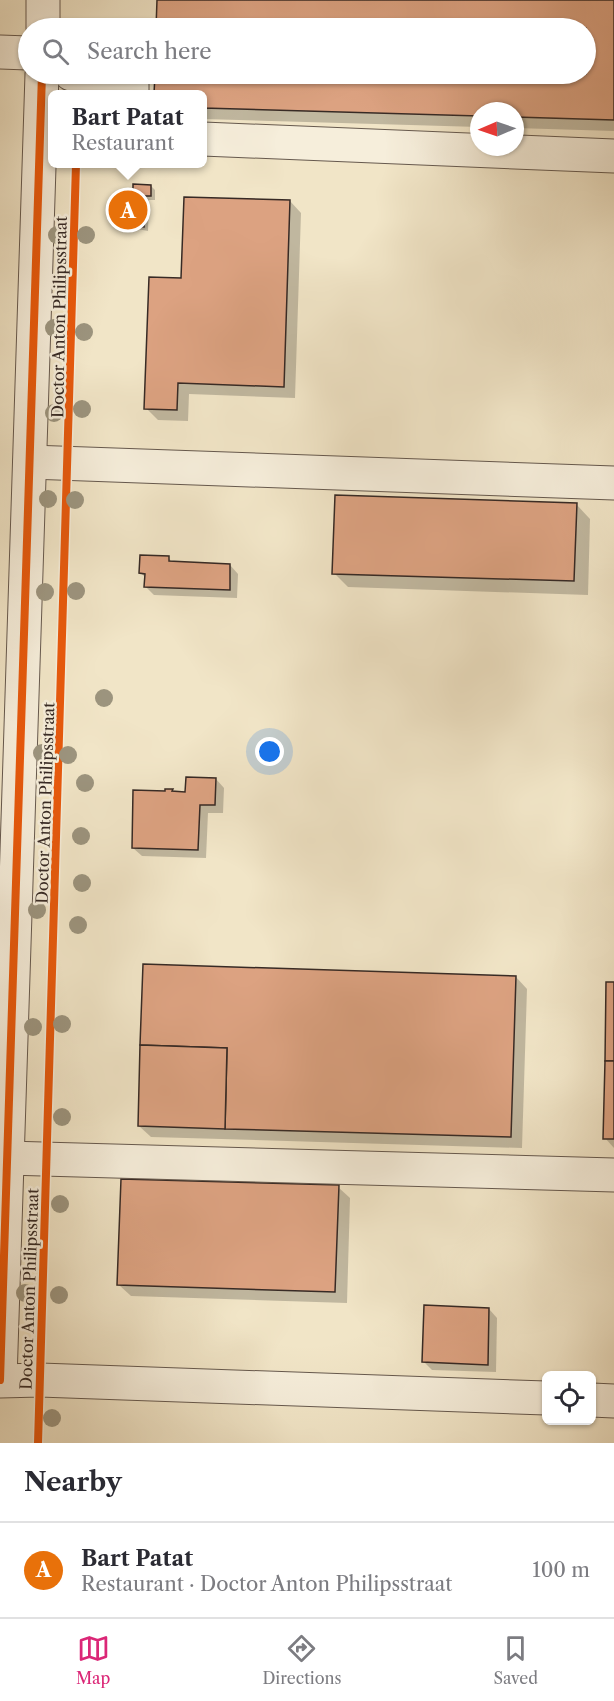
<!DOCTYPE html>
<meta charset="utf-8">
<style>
:root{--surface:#fff;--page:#f7f7f7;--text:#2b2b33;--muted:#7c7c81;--line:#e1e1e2;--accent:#db2777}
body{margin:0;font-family:"Libre Caslon Text",serif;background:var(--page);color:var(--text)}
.controls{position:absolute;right:18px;bottom:18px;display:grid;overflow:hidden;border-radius:9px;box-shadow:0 2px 4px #0004}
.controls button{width:54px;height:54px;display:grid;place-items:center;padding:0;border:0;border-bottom:2px solid var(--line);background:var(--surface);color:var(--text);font:30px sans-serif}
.compass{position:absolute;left:470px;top:102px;width:54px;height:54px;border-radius:50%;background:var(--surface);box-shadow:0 2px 4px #0004;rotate:268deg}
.you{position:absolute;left:270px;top:752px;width:21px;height:21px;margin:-15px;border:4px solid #fff;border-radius:50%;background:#1a73e8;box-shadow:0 0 0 9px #1a73e833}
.badge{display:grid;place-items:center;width:39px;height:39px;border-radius:50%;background:var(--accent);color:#fff;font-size:20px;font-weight:700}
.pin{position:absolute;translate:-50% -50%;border:3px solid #fff;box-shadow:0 2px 6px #0006}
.popup{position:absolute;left:48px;top:90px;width:159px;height:78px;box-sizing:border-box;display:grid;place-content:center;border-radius:9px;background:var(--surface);filter:drop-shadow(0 2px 4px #0005);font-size:20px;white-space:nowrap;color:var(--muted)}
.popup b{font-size:22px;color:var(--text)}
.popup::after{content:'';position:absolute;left:50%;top:100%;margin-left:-12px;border:12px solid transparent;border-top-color:var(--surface)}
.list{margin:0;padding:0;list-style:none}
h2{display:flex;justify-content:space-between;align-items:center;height:78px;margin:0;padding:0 24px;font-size:26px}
h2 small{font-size:20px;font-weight:400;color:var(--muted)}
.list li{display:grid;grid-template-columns:39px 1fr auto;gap:18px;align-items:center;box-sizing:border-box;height:96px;padding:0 24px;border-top:2px solid var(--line)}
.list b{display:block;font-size:22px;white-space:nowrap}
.list p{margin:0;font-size:20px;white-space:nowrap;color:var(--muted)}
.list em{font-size:20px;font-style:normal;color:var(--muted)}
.icon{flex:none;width:33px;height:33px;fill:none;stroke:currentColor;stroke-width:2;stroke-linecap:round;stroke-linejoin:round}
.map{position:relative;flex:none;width:614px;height:1443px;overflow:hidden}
.search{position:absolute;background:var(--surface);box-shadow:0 2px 4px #0004;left:18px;right:18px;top:18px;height:66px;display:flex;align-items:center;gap:15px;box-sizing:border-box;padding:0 21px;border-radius:33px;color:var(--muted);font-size:22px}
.sheet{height:174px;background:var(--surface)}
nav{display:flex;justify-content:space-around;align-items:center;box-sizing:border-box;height:84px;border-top:2px solid var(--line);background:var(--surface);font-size:16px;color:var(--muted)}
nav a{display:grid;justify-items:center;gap:3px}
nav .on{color:var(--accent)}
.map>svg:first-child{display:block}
</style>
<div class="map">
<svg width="614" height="1443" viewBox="0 0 614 1443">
<rect width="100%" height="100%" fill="#f1e5c7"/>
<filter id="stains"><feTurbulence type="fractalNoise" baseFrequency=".00333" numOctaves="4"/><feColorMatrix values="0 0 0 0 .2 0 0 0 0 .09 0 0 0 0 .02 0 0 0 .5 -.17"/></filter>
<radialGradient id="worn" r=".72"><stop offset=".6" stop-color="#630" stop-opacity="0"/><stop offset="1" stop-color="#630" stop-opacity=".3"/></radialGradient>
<g fill="#0003">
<polygon points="159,0 614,0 614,131 515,128 515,111 479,111 479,127 203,119 203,94 156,94 156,74 586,74 586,28 158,28"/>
<polygon points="151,186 155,190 155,200 149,200 148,231 127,227 123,223"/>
<polygon points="290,201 301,213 295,398 189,394 188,421 158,420 146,408 183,280"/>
<polygon points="576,504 590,519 588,595 348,587 334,573"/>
<polygon points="168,558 174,563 230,565 238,574 237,598 154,595 145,586 146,578 141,573"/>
<polygon points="216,779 224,788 223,813 208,813 206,858 142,856 133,848 167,793 172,790 186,794"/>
<polygon points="516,977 527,989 522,1148 151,1137 139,1126"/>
<polygon points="614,984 614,1148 605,1138"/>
<polygon points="338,1187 350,1198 347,1303 131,1296 119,1285"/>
<polygon points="489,1309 497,1318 496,1372 432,1370 424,1362"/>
</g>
<g fill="#dca281" stroke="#372a25" stroke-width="1.5">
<polygon points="157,0 614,0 614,120 515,117 515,111 479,111 479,116 203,108 203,94 154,94 155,74 586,74 586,28 156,28"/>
<polygon points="133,184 151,185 151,196 145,196 144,227 121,224 121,197 133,197"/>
<polygon points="184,197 290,200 284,387 178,383 177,410 144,409 149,277 181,278"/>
<polygon points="335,495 577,503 574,581 332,574"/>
<polygon points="140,555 169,556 169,561 230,564 230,590 144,587 145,574 139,573"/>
<polygon points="186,777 216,778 215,805 200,805 198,850 132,848 133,790 165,791 165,789 173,789 172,791 185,792"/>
<polygon points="143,964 516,976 511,1137 225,1129 227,1048 140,1045"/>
<polygon points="606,982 614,982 614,1061 605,1061"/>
<polygon points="140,1045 227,1048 225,1129 138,1126"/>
<polygon points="605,1061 614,1061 614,1139 603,1139"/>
<polygon points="121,1179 339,1185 335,1292 117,1285"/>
<polygon points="424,1305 489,1308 488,1365 422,1362"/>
</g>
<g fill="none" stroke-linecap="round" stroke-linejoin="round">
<defs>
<g id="minor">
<polyline points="43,28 43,0"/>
<polyline points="0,52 28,53"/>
<polyline points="71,74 132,80 132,94"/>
<polyline points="203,139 614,156"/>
<polyline points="30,462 614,483"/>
<polyline points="7,1158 614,1175"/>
<polyline points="0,1380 42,74"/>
<polyline points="0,1381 40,1380 546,1398"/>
<polyline points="592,1400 614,1401"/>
</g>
</defs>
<use href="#minor" stroke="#66594e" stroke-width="35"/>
<use href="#minor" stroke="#f6eedb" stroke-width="33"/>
<defs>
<g id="cycleway">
<polyline points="0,1380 42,74"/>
<polyline points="38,1443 76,164"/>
</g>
</defs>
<use href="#cycleway" stroke="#f6eedb" stroke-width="11"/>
<use href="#cycleway" stroke="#e8590c" stroke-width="8"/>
</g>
<g fill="#9c947e">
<circle cx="57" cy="235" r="9"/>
<circle cx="86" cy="235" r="9"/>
<circle cx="54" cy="328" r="9"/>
<circle cx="84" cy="332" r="9"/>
<circle cx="82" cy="409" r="9"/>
<circle cx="54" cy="413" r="9"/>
<circle cx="48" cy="499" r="9"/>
<circle cx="75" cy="500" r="9"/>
<circle cx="76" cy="591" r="9"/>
<circle cx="45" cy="592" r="9"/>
<circle cx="104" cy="698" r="9"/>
<circle cx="42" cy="753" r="9"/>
<circle cx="68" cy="755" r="9"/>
<circle cx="85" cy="783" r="9"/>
<circle cx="81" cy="836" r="9"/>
<circle cx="82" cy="883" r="9"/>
<circle cx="37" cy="910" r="9"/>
<circle cx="78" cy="925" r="9"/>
<circle cx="62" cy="1024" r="9"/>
<circle cx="33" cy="1027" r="9"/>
<circle cx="62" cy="1117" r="9"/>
<circle cx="60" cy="1204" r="9"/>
<circle cx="25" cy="1293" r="9"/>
<circle cx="59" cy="1295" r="9"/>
<circle cx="52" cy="1418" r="9"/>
</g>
<g text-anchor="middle" stroke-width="5" stroke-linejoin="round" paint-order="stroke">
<g font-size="16" fill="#372a25" stroke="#f6eedb">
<text transform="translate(59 317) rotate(-89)" y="6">Doctor Anton Philipsstraat</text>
<text transform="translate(45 803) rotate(-88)" y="6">Doctor Anton Philipsstraat</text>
<text transform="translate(29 1289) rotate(-88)" y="6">Doctor Anton Philipsstraat</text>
</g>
</g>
<rect width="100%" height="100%" filter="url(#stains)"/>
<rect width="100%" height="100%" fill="url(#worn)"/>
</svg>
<div class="controls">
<button><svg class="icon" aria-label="locate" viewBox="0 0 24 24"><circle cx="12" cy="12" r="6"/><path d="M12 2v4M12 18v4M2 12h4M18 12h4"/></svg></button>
</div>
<svg class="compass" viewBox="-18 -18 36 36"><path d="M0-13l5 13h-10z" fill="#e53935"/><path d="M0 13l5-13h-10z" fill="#7c7c81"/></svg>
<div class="you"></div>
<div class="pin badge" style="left:128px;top:210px;background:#e8710a">A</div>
<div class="popup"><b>Bart Patat</b>Restaurant</div>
<div class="search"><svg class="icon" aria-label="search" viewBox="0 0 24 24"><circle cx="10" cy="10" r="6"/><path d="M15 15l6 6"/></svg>Search here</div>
</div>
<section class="sheet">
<h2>Nearby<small></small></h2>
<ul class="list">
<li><span class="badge" style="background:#e8710a">A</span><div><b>Bart Patat</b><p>Restaurant · Doctor Anton Philipsstraat</p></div><em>100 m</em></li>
</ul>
</section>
<nav>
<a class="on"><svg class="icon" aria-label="map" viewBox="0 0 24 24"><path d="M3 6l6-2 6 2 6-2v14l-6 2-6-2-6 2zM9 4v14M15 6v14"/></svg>Map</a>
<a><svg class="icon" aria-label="directions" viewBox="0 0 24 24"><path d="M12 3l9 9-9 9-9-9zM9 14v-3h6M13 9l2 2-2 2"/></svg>Directions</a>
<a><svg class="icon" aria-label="saved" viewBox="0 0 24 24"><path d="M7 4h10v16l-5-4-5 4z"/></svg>Saved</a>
</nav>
